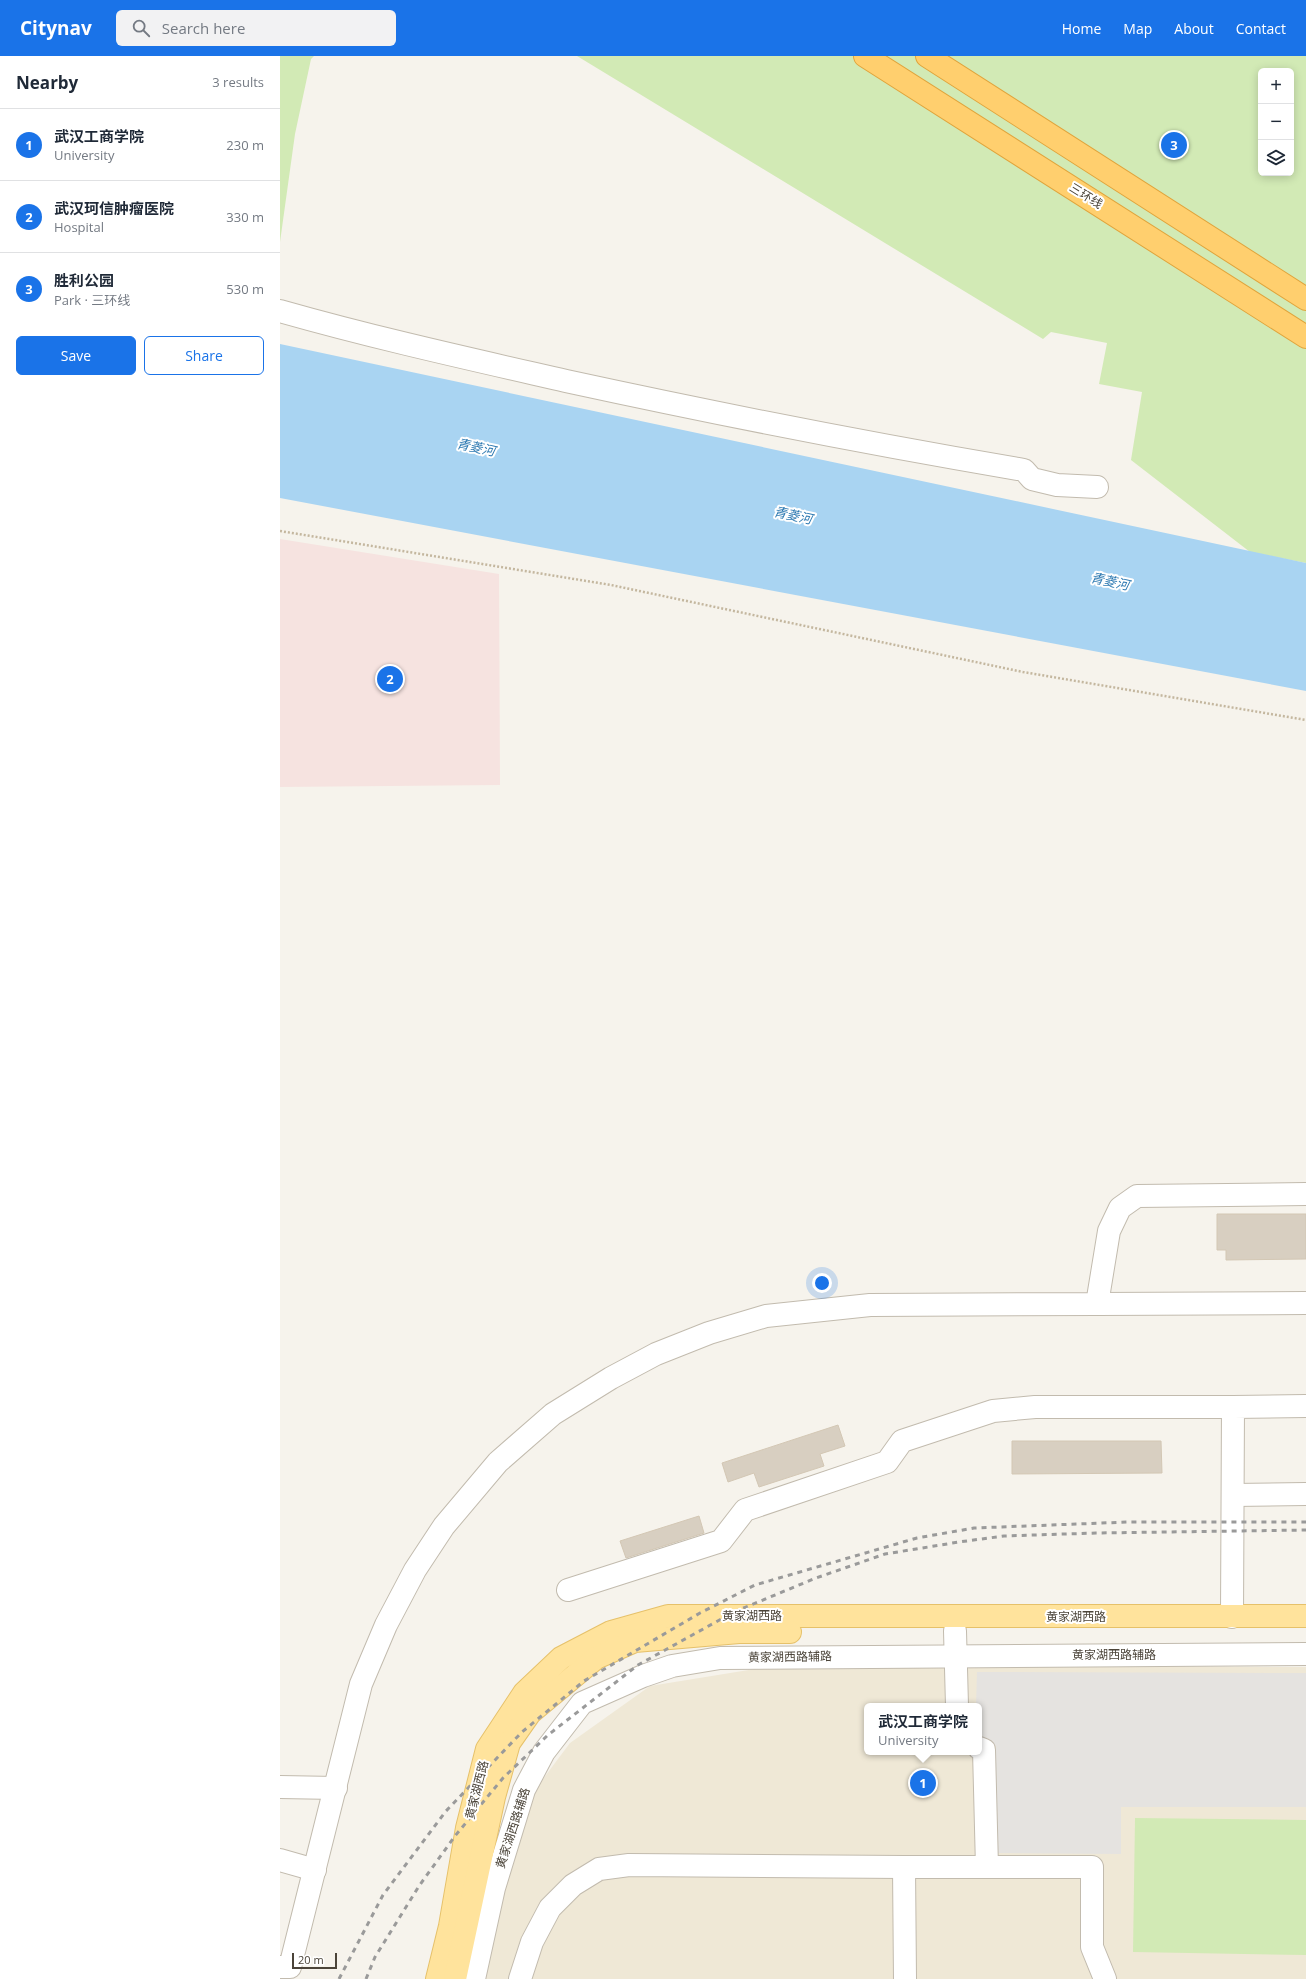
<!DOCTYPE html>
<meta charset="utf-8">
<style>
:root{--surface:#fff;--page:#f2f2f3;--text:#1f2937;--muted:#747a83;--line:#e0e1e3;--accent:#1a73e8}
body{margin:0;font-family:"Open Sans","Noto Sans SC",sans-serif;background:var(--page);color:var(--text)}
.controls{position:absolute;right:12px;top:12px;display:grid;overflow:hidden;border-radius:6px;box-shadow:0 2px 10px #0003}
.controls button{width:36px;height:36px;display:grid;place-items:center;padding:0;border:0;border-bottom:1px solid var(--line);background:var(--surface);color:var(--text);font:20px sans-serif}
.scale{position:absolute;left:12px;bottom:10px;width:45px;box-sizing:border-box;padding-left:4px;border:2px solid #4b4439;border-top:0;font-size:11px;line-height:14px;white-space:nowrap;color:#4b4439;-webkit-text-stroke:3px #fff;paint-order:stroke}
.you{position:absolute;left:542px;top:1227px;width:14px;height:14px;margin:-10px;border:3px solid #fff;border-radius:50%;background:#1a73e8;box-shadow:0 0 0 6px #1a73e833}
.badge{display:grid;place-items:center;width:26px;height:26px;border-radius:50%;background:var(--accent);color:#fff;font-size:13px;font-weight:700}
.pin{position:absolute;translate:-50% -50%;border:2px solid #fff;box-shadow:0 1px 4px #0006}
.popup{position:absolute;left:584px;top:1647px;width:118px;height:52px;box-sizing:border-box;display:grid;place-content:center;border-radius:6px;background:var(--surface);filter:drop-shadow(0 1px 3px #0005);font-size:13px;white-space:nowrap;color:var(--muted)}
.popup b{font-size:15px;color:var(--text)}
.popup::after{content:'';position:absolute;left:50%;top:100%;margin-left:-8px;border:8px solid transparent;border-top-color:var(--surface)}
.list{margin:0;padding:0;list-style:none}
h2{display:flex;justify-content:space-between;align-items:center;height:52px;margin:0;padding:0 16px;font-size:17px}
h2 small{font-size:13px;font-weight:400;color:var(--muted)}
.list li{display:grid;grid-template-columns:26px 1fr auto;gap:12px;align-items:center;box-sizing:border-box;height:72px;padding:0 16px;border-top:1px solid var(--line)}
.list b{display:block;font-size:15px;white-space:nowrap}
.list p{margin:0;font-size:13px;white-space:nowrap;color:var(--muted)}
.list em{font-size:13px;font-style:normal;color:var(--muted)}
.actions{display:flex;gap:8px;padding:12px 16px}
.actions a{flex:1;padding:9px 0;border:1px solid var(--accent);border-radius:6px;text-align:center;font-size:14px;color:var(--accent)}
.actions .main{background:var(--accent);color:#fff}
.icon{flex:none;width:22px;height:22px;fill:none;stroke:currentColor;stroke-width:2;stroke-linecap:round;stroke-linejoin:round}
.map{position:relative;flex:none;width:1026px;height:1923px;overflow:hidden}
header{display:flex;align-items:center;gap:24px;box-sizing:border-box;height:56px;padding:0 20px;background:var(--accent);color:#fff}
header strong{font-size:19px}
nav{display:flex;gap:22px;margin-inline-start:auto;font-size:14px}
.search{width:280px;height:36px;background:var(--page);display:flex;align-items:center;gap:10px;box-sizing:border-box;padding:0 14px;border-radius:6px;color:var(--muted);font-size:15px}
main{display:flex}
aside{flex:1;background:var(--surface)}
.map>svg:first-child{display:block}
</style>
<header>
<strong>Citynav</strong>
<div class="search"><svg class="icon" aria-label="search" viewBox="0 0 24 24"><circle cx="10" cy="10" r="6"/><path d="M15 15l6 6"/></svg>Search here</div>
<nav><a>Home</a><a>Map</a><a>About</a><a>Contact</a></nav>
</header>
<main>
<aside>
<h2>Nearby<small>3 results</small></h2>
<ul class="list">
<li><span class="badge">1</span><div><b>武汉工商学院</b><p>University</p></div><em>230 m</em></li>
<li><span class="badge">2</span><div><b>武汉珂信肿瘤医院</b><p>Hospital</p></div><em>330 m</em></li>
<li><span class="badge">3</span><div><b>胜利公园</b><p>Park · 三环线</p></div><em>530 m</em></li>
</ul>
<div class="actions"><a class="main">Save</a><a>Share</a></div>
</aside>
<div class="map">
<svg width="1026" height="1923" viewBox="0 0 1026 1923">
<rect width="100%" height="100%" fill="#f6f3ec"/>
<path fill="#efe8d6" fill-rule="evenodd" d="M652 1610 1026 1611V1923H199L230 1767 290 1687 370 1630 487 1611ZM587 1650H699V1696H587Z"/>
<polygon fill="#f6e3e0" points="0,483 219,518 220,729 0,731"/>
<g fill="#d2eab5" fill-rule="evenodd">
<polygon points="0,0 34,0 31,3 15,78 0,186"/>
<path d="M297 0H1026V507L970 496 851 404 862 336 819 328 827 287 771 276 763 283ZM981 15H1011V117H981Z"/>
<polygon points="855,1762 1026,1764 1026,1899 853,1896"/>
</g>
<polygon fill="#e5e3e0" points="697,1616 1026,1617 1026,1751 841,1751 841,1798 716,1797 716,1690 699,1678 699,1650 696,1650"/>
<polygon fill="#a9d4f2" points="0,288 1026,507 1026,635 0,442"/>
<g fill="#d8cfc1" stroke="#d3c7b4">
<polygon points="937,1158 1026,1158 1026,1203 946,1204 946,1194 937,1194"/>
<polygon points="558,1369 565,1390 540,1398 544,1410 479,1431 474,1417 448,1426 442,1407"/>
<polygon points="732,1385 881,1385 882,1417 732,1418"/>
<polygon points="419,1460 424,1477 346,1502 340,1485"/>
</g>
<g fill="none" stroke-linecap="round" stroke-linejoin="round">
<defs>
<g id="minor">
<path d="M0 255C95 282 190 303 286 325 438 358 590 388 744 414L752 423 777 429 817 431"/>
<polyline points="817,1248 1026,1247"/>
<polyline points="953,1439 1026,1438"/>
<polyline points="288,1534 441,1485 465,1454 607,1406 622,1385 713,1355 755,1351 953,1351"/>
<polyline points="952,1561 953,1351 1026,1350"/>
<polyline points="675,1575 677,1650"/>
<polyline points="699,1692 704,1694 707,1811"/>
<polyline points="0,1731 56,1732"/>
<polyline points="0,1804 35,1814"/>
<polyline points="0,1911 10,1911 81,1628 106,1569 135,1514 164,1470 218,1406 273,1358 331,1322 376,1298 429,1277 486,1260 590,1249 817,1248 829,1175 840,1152 857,1140 1026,1138"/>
<polyline points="194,1923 214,1832 244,1734 264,1696 302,1647 363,1620 392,1610 440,1602 1026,1598"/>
<polyline points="240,1923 252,1886 270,1852 293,1829 319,1813 349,1809 624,1811"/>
<polyline points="625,1923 624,1811 812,1811 812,1891 825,1923"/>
</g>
<g id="major">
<polyline points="157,1923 170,1870 187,1772 207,1693 244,1637 281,1602 331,1576 388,1560 1026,1560"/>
<polyline points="175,1923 214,1741 229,1687 250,1657 316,1602 355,1585 459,1576 510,1576"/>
</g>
<g id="highway">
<polyline points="585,0 1026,281"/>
<polyline points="647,0 1026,243"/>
</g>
</defs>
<use href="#minor" stroke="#c2bbae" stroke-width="24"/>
<use href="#major" stroke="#e6c16a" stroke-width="24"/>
<use href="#highway" stroke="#e0a43c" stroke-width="24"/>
<polyline stroke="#c4b79f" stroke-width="2.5" stroke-dasharray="2 2" stroke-linecap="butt" points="0,475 331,529 743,616 1026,664"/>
<use href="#minor" stroke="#fff" stroke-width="22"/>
<use href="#major" stroke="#ffe39c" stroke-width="22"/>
<use href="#highway" stroke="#ffcf6e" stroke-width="22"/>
<g stroke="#9a9a9a" stroke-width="3" stroke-dasharray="5 5" stroke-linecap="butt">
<polyline points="59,1923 103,1839 166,1755 242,1676 304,1625 420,1557 475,1529 637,1482 694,1472 849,1466 1026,1466"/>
<polyline points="86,1923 95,1901 139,1830 175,1780 223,1722 268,1679 358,1609 454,1556 536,1522 605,1498 679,1486 724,1480 816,1477 1026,1474"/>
</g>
</g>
<g text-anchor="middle" stroke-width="4" stroke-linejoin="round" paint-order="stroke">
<g font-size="12" fill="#4b4439" stroke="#fff">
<text transform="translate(806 140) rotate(32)" y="4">三环线</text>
<text x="472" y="1564">黄家湖西路</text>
<text x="796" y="1565">黄家湖西路</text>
<text x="834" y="1603">黄家湖西路辅路</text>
<text transform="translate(510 1601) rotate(-1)" y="4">黄家湖西路辅路</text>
<text transform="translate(197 1734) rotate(-76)" y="4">黄家湖西路</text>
<text transform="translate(233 1772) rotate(-72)" y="4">黄家湖西路辅路</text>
</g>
<g font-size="13" font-style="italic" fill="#2e7ab2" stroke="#fff">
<text transform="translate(196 391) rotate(12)" y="5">青菱河</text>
<text transform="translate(513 459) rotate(12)" y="5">青菱河</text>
<text transform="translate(830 525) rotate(12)" y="5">青菱河</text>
</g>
</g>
</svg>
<div class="controls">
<button>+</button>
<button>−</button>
<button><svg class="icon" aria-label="layers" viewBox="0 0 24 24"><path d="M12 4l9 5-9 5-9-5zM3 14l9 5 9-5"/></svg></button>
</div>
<div class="scale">20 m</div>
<div class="you"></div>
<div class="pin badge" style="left:643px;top:1727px">1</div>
<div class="popup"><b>武汉工商学院</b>University</div>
<div class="pin badge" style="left:110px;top:623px">2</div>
<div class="pin badge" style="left:894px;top:89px">3</div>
</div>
</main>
